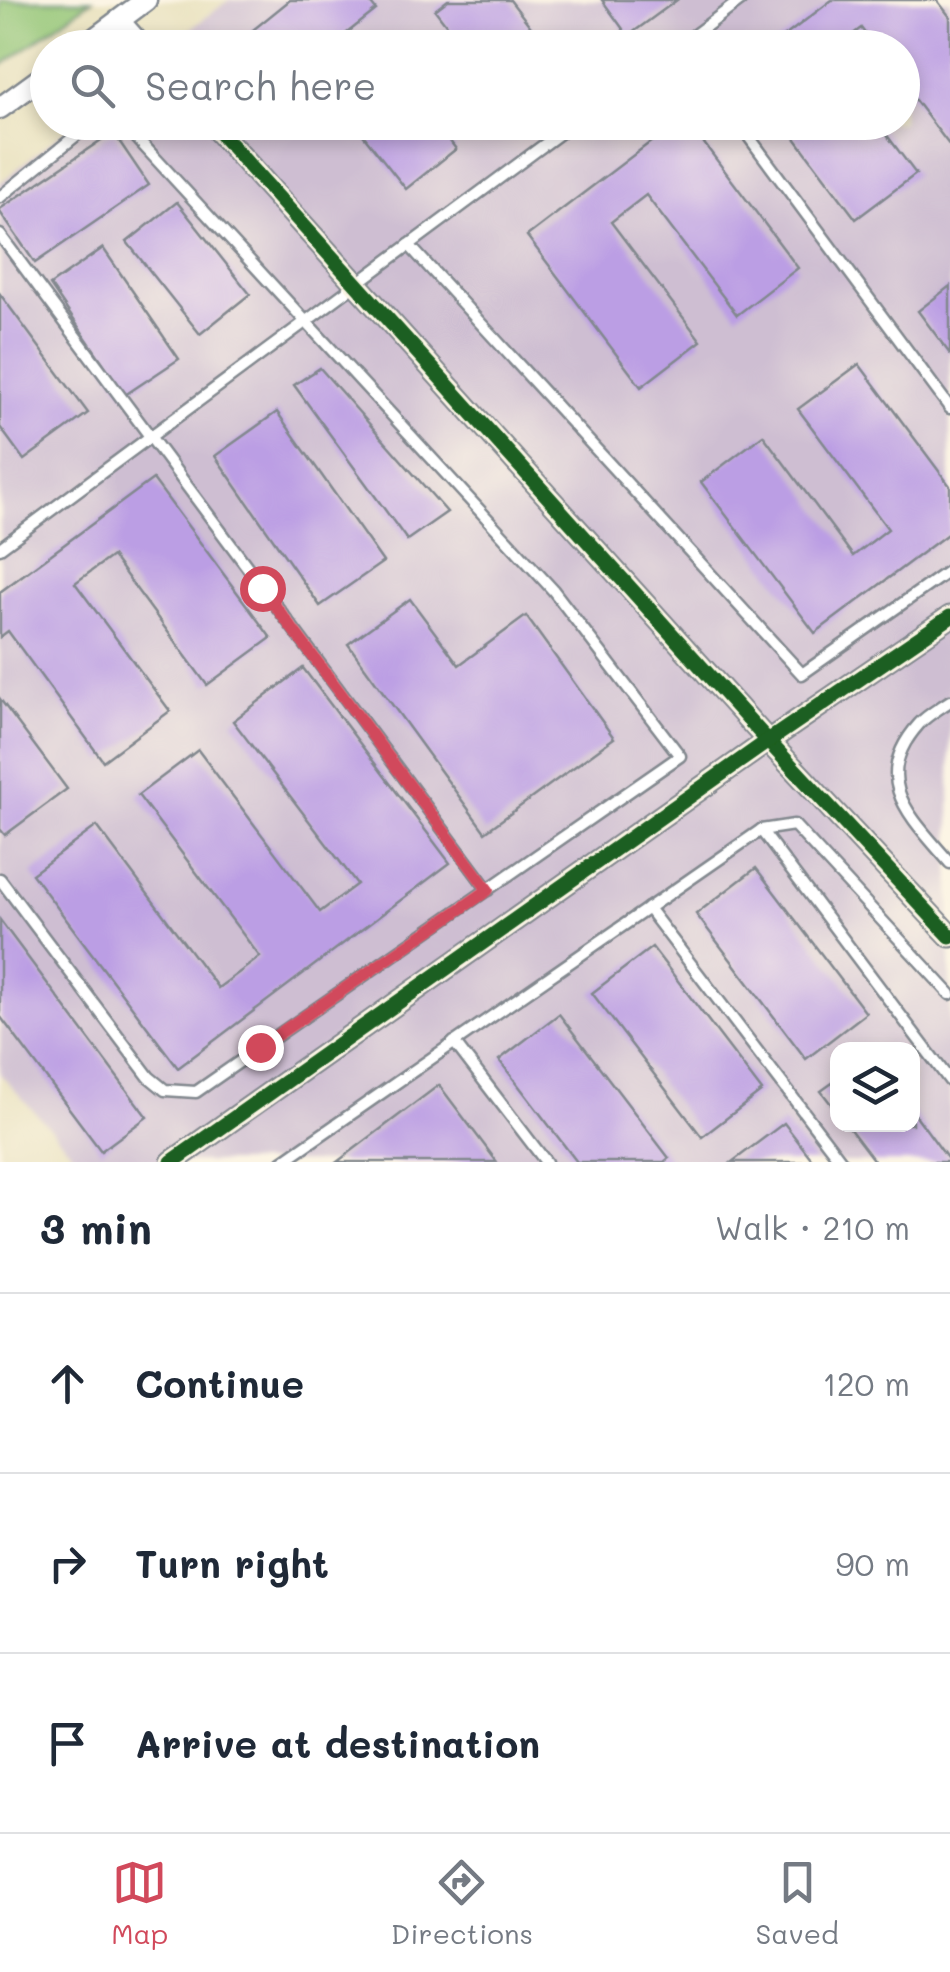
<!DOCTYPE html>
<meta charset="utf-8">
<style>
:root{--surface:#fff;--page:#f6f6f7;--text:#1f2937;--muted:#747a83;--line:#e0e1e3;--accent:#d1495b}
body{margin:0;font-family:Mali,sans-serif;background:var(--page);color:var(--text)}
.controls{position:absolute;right:30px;bottom:30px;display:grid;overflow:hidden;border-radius:20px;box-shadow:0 5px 15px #0003}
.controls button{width:90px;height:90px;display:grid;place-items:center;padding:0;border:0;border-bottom:2px solid var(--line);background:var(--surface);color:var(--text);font:50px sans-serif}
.stop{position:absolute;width:30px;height:30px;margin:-22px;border:8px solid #d1495b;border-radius:50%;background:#fff}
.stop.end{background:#d1495b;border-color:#fff;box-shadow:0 2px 10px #0008}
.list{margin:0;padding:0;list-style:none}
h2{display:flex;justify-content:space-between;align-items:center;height:130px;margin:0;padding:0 40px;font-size:42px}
h2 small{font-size:32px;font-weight:400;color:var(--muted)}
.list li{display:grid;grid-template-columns:65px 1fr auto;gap:30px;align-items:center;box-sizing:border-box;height:180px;padding:0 40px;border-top:2px solid var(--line)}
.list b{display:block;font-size:38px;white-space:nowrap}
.list em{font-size:32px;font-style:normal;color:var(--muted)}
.icon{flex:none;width:55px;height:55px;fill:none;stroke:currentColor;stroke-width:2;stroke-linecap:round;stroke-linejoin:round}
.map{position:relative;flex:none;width:950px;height:1162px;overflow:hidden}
.search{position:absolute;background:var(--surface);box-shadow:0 5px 15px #0003;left:30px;right:30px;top:30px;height:110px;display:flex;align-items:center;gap:25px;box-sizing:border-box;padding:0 35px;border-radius:55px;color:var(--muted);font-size:38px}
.sheet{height:670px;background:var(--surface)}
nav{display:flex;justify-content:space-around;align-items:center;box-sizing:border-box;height:140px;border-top:2px solid var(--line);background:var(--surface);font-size:28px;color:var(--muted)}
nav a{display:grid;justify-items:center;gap:5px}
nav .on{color:var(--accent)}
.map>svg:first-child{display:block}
</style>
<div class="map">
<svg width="950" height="1162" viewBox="0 0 950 1162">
<rect width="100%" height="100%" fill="#fcf5e5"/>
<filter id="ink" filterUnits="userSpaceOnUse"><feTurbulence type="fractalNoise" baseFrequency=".01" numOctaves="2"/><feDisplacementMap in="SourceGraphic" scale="20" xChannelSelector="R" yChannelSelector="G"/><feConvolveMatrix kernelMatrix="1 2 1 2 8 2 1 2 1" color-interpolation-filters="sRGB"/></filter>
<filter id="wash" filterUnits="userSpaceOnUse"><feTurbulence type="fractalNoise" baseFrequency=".0048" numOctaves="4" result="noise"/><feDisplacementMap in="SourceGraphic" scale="40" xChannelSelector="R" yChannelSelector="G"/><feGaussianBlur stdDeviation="2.25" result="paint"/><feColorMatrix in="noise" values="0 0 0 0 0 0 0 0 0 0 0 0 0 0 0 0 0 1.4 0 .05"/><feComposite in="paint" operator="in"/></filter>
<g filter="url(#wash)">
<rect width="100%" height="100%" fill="#e9e2bf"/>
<path fill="#cebed2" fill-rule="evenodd" d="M229 0H950V1162H81L0 1074V183L74 123 902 122V48L167 47ZM838 1050H912V1124H838Z"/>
<polygon fill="#92c575" stroke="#567a6a" stroke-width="2.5" points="0,0 92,0 0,67"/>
<g id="blocks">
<g fill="#bb9ee4">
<polygon points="290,0 368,0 376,10 328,48 250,48 243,38"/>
<polygon points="448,0 510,0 547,48 464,48 435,10"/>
<polygon points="602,0 677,0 628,36"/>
<polygon points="832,0 937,0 950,17 950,146 902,83 902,48 876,48 861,28 835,48 769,48"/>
<polygon points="353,122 435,122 456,149 406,189"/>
<polygon points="677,122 688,122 798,268 737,315 646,195 611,222 701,341 641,387 527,236"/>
<polygon points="783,122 877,122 916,174 856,219"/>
<polygon points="113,132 149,185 35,263 0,212 0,209"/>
<polygon points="177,202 250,294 200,334 127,242"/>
<polygon points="103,248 179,359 125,395 50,285"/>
<polygon points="950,286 950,354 918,311"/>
<polygon points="0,294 88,413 24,460 0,427"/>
<polygon points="859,364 950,486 950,532 815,633 701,482 763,435 853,556 888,529 798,409"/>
<polygon points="320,368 447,512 407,540 294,385"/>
<polygon points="277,412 383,562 320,606 215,456"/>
<polygon points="153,479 271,638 207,685 112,556 75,583 170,711 103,761 8,631 0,637 0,592"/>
<polygon points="410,599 459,665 526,616 614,738 485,832 348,644"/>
<polygon points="303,668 450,863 178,1068 32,874 97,826 218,988 260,957 138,795 198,750 320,912 357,884 233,721"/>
<polygon points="0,699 67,789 5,835 0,829"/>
<polygon points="756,868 866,1013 806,1059 696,914"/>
<polygon points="0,920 147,1117 101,1151 0,1016"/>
<polygon points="652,947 762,1091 702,1137 592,993"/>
<polygon points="559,1014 669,1158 664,1162 577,1162 499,1060"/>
<polygon points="838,1079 838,1113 821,1091"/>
<polygon points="439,1085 497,1162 337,1162"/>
<polygon points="912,1110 950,1162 875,1162 846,1124 912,1124"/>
<polygon points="784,1123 814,1162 732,1162"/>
</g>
</g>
</g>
<g filter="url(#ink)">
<use href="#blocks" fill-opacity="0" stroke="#82888e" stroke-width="2.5"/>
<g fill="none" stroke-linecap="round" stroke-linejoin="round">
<defs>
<g id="lane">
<polyline points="677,48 741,0"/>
<polyline points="738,122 950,408"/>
<polyline points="0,197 89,125 102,122"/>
<polyline points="0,235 488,890"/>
<polyline points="409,245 802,674 950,570"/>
<polyline points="0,548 575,122"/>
<path d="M950 701C940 708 927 715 919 724 868 781 912 818 950 863"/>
<polyline points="761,830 950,1081"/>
<polyline points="0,879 149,1077 165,1090 196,1092 680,756 553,590 122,122"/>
<polyline points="648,908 842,1162"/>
<polyline points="454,1042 546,1162"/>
<polyline points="282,1162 761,830 794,825 950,994"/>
</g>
<g id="street">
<polyline points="119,21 143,48"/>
<polyline points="82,48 146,0"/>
<polyline points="0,108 48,73"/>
<polyline points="210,122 768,741 950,936"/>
<polyline points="172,1162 768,741 950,617"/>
</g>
</defs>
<use href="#lane" stroke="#82888e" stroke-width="15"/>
<use href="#street" stroke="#82888e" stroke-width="25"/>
<use href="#lane" stroke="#fff" stroke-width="10"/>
<use href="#street" stroke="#fff" stroke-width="20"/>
<defs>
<g id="cycleway">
<polyline points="210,122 768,741 950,936"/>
<polyline points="172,1162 768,741 950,617"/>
</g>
</defs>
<use href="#cycleway" stroke="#fcf5e5" stroke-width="21"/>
<use href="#cycleway" stroke="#1b5e20" stroke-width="15"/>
</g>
</g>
<g fill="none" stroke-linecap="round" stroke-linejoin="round" filter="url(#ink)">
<polyline stroke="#d1495b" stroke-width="12" points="260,1047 488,890 262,588"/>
</g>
</svg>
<div class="controls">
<button><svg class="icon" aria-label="layers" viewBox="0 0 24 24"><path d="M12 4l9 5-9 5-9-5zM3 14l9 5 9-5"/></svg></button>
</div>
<div class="stop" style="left:262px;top:588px"></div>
<div class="stop end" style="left:260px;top:1047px"></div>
<div class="search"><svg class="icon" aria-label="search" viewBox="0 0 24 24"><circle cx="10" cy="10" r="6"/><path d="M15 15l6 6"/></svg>Search here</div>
</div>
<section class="sheet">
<h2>3 min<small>Walk · 210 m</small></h2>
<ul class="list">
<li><svg class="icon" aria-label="ahead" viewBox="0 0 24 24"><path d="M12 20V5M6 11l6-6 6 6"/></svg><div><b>Continue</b></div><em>120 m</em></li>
<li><svg class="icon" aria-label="right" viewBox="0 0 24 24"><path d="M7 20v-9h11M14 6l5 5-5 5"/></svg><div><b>Turn right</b></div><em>90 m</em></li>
<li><svg class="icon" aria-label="arrive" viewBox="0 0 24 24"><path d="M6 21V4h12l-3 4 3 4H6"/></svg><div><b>Arrive at destination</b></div></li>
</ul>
</section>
<nav>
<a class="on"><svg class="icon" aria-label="map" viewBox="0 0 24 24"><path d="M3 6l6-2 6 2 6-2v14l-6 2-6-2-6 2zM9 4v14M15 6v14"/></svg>Map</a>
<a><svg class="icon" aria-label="directions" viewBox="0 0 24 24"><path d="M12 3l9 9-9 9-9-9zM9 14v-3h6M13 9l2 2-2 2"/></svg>Directions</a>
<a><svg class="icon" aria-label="saved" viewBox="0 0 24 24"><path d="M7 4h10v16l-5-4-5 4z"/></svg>Saved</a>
</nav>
